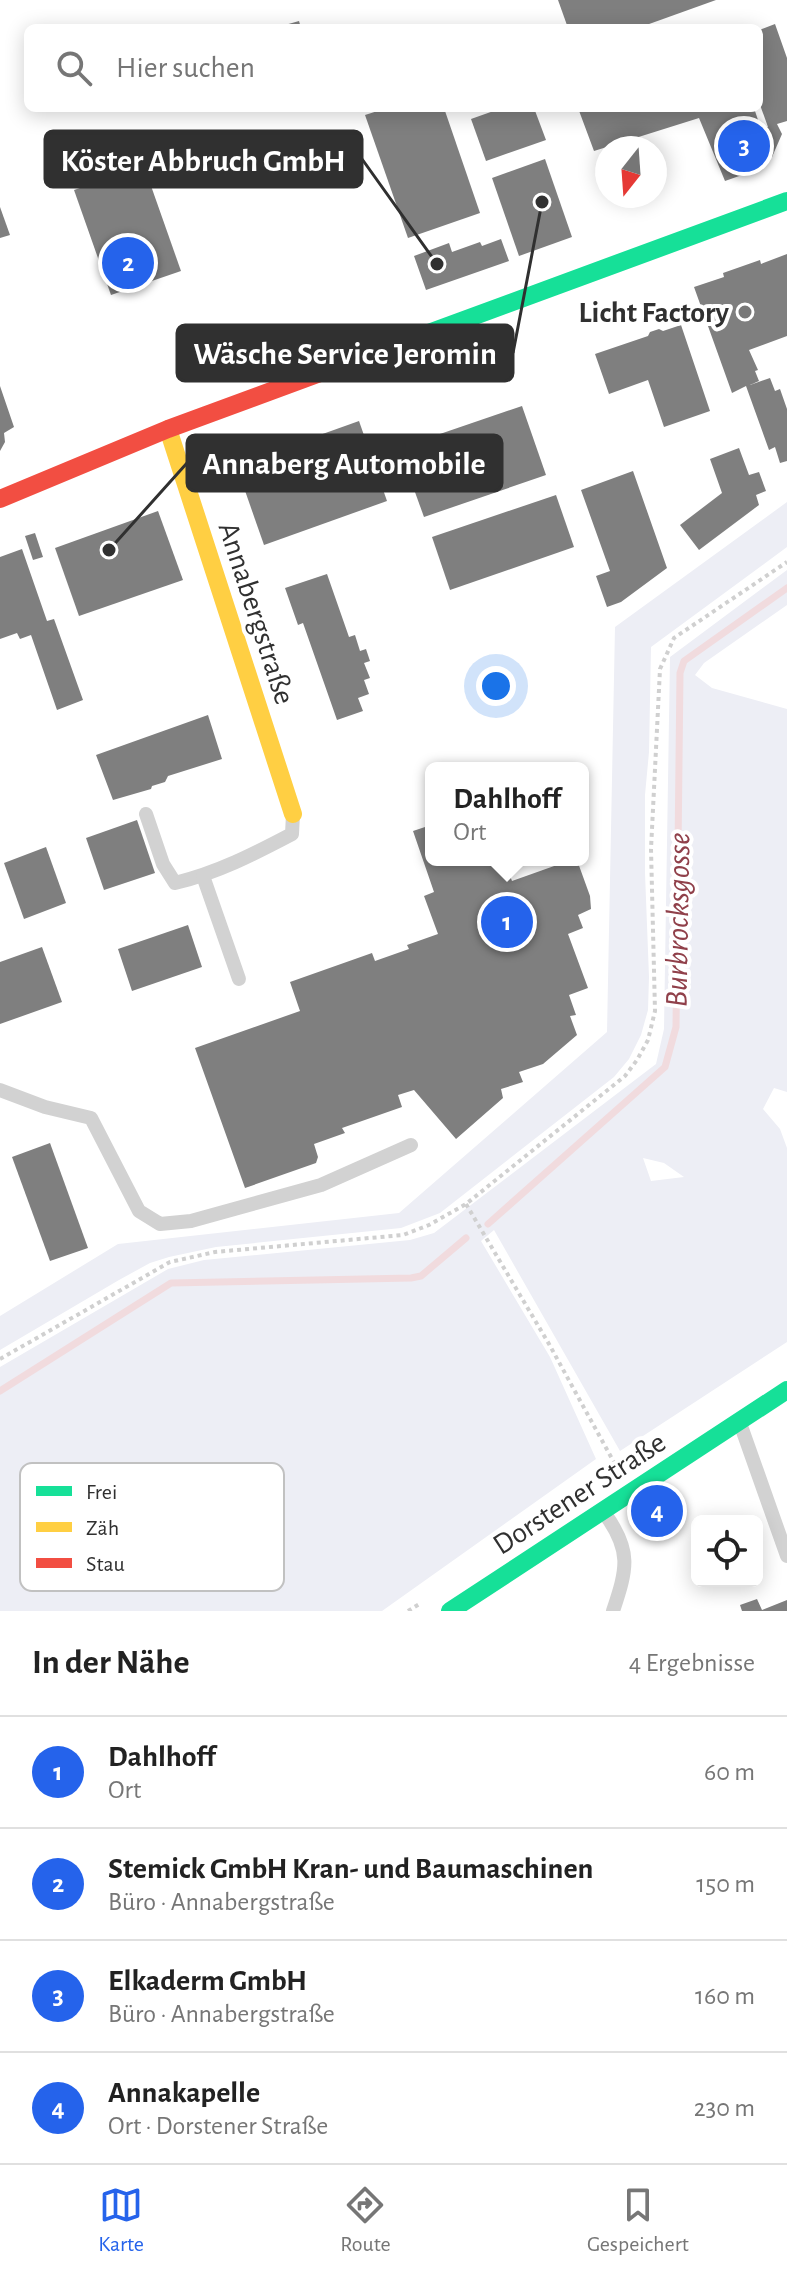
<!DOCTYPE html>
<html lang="de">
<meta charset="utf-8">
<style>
:root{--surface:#fff;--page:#f6f6f6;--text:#222;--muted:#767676;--line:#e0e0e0;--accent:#2563eb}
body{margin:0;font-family:"Alegreya Sans",sans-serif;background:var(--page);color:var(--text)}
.controls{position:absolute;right:24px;bottom:24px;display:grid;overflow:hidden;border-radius:12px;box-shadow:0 4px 20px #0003}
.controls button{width:72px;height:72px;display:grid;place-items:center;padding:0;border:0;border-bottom:2px solid var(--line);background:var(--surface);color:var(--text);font:40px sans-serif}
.compass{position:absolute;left:595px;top:136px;width:72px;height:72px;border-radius:50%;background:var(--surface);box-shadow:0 4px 20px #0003;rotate:197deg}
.you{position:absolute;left:496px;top:686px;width:28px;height:28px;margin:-20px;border:6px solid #fff;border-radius:50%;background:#1a73e8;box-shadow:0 0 0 12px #1a73e833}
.badge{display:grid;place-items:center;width:52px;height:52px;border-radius:50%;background:var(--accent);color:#fff;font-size:26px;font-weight:700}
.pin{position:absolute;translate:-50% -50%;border:4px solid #fff;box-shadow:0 2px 8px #0006}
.popup{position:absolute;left:425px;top:762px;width:164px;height:104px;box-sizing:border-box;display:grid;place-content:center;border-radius:12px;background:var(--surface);filter:drop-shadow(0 2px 6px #0005);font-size:26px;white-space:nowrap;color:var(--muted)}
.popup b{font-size:30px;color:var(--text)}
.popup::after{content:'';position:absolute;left:50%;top:100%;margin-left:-16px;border:16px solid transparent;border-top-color:var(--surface)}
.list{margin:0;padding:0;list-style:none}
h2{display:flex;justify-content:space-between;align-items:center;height:104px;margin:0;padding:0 32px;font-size:34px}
h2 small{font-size:26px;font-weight:400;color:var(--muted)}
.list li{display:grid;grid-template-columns:52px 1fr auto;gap:24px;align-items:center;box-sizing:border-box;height:112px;padding:0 32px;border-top:2px solid var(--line)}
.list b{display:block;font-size:30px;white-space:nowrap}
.list p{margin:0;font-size:26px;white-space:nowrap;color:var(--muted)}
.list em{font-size:26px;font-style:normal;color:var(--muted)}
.icon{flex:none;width:44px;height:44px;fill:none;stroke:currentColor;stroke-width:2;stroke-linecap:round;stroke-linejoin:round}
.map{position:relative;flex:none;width:787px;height:1611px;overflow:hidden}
.search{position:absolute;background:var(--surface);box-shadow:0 4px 20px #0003;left:24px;right:24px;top:24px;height:88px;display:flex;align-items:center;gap:20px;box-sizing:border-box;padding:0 28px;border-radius:12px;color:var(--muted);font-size:30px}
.sheet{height:552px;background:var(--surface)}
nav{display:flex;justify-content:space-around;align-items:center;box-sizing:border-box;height:112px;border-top:2px solid var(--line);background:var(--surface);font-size:22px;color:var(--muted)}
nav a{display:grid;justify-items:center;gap:4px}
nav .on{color:var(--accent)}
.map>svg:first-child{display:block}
</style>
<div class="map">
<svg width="787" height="1611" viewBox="0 0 787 1611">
<rect width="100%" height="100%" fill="#fff"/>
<g fill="#edeef5" fill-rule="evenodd">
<polygon points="787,502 787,547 651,647 649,752 645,795 645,873 649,977 648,1010 641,1035 629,1059 614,1077 440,1213 401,1228 216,1247 169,1257 150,1263 119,1280 0,1350 0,1316 118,1244 399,1213 607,1032 615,627"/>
<path d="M787 570V605L704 663 695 675 712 688 787 709V1092L774 1088 763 1109 780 1129 787 1148V1342L620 1451 494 1230 481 1241 550 1357 596 1459 382 1611H0V1367L168 1269 204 1260 410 1240 434 1233 656 1064 664 1029 670 657ZM643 1158 664 1163 684 1177 651 1181Z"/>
</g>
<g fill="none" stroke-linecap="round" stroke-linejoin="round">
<g stroke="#f1dbde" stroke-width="7">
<polyline points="488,1224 665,1067 676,1027 680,673 684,661 787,588"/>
<polyline points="0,1391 171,1283 411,1278 421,1276 466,1238"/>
</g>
</g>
<g fill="#7f7f7f">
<polygon points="558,0 716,0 638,28 568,28"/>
<polygon points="299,21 301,28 278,28 278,27"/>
<polygon points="775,24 787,58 787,121 777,124 782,134 772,157 756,159 759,169 725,181 699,118 594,151 578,108 754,108 761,129 768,127 759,102 759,30"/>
<polygon points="387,108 444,108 480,213 408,238 365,115"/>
<polygon points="502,108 534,108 546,140 486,161 471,119"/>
<polygon points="545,159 572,237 519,256 492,178"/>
<polygon points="144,166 181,271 111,295 74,190"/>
<polygon points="0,207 10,235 0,238"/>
<polygon points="501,239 509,261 426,290 414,256 449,243 452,252 480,242 482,246"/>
<polygon points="787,254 787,336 749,350 758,370 755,371 759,381 750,385 770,378 775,391 780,389 787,409 787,461 780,463 775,447 769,450 746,386 732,393 694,287 724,277 723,273 760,260 761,264"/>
<polygon points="681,325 710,411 664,427 648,380 609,394 595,354 648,336 650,332 659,329 663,331"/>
<polygon points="0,386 14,427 4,433 5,442 0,451"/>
<polygon points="522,406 546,475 424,517 399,448"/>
<polygon points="359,421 387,501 264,545 236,465"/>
<polygon points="739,448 749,475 759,472 766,491 756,495 759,505 699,550 680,525 722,493 710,459"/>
<polygon points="633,471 667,568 621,602 607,607 596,576 610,571 581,490"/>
<polygon points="556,495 574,547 450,590 432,537"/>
<polygon points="158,511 183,580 79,616 55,548"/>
<polygon points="35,533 43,557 33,560 25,536"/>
<polygon points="22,549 47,621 54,619 83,700 57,710 31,635 20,639 17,633 0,639 0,557"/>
<polygon points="327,574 349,637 355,635 360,651 366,649 370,661 364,663 370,678 364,680 369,694 358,698 363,711 337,720 303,623 298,625 285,588"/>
<polygon points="208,715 222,759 168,776 165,782 152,786 151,789 113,800 96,755"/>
<polygon points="137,820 155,873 104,890 86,838"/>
<polygon points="431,825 431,860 511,860 514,866 507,868 512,881 571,860 577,860 590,896 591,909 578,915 583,928 568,934 588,988 569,995 576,1015 570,1016 577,1035 543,1064 519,1072 523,1082 501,1089 503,1098 456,1139 414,1090 398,1095 402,1107 342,1128 345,1133 314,1144 318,1157 316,1163 245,1188 195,1048 300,1011 290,982 372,953 375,961 409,949 407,945 438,934 424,896 434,892 413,831"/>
<polygon points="46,847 66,903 24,919 4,863"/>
<polygon points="188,925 202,967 132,991 118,949"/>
<polygon points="42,947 62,1002 0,1024 0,962"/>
<polygon points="50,1143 88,1248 50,1261 12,1157"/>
<polygon points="659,1503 665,1512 655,1519 649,1510"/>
<polygon points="757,1599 762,1610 787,1600 787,1611 742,1611 740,1605"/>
</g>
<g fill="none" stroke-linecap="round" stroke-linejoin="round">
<g stroke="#d0d0d0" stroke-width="4" stroke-dasharray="4 4" stroke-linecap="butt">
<polyline points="466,1204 549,1344 616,1466"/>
<polyline points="0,1359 170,1262 215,1252 403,1235 429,1225 466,1204 625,1076 637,1060 648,1040 655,1011 651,849 660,669 674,638 787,562"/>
<polyline points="408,1611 421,1603"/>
</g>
<g stroke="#d2d2d2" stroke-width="14">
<path d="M146 814 163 864 175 883C217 873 254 854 292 834L293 814"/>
<polyline points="203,876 239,979"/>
<polyline points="0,1090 45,1107 91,1118 139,1211 160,1224 191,1221 321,1185 411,1145"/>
<polyline points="741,1426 787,1556"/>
<path d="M605 1514C632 1551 627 1569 613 1611"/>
</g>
<g stroke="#16e098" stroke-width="18">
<polyline points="347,363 787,201"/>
<polyline points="450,1611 787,1390"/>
</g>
<polyline stroke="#ffcf43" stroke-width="18" points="168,429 293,814"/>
<polyline stroke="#f24e42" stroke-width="18" points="0,499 168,429 347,363"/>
</g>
<circle fill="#787878" stroke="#fff" stroke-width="3" cx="745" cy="312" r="8"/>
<g text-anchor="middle" stroke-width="8" stroke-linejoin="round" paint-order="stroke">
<g font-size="30" font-weight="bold" fill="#303030" stroke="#fff" text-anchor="end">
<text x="729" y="322">Licht Factory</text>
</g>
<g font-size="30" fill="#303030" stroke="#fff">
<text transform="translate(257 613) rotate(72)" y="10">Annabergstraße</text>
<text transform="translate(579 1493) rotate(-33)" y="10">Dorstener Straße</text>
</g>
<g font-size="32" font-style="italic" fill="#90404a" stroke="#fff">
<text transform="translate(677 920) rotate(-89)" y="11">Burbrocksgosse</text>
</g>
</g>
<rect x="20" y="1463" width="264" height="128" rx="12" fill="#fff" stroke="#c1c1c1" stroke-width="2"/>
<rect x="36" y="1486" width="36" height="10" fill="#16e098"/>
<rect x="36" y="1522" width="36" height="10" fill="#ffcf43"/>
<rect x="36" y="1558" width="36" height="10" fill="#f24e42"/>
<g font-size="22" fill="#303030">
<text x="86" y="1499">Frei</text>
<text x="86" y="1535">Zäh</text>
<text x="86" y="1571">Stau</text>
</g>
<path fill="none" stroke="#303030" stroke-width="3" d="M437 264L362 159M542 202L513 353M109 550L187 463"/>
<g fill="#303030" stroke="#fff" stroke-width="3">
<circle cx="437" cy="264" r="8"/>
<circle cx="542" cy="202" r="8"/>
<circle cx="109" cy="550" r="8"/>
</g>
<g fill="#303030" stroke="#303030" stroke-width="3">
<rect x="45" y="131" width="317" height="56" rx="8"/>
<rect x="177" y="325" width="336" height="56" rx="8"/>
<rect x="187" y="435" width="315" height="56" rx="8"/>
</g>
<g font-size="32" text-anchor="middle" font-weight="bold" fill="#fff">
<text x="203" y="171">Köster Abbruch GmbH</text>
<text x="345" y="364">Wäsche Service Jeromin</text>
<text x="344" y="474">Annaberg Automobile</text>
</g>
</svg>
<div class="controls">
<button><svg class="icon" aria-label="locate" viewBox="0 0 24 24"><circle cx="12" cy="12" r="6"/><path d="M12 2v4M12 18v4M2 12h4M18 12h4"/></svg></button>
</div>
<svg class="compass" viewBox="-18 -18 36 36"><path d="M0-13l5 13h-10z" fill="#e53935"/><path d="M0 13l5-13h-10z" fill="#767676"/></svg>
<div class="you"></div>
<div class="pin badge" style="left:507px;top:922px">1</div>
<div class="popup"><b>Dahlhoff</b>Ort</div>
<div class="pin badge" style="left:128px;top:263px">2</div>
<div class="pin badge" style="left:744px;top:146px">3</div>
<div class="pin badge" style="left:657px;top:1511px">4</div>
<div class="search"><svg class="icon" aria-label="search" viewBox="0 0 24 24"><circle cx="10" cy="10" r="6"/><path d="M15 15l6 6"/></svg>Hier suchen</div>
</div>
<section class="sheet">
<h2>In der Nähe<small>4 Ergebnisse</small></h2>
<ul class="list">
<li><span class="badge">1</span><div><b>Dahlhoff</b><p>Ort</p></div><em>60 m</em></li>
<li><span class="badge">2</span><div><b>Stemick GmbH Kran- und Baumaschinen</b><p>Büro · Annabergstraße</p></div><em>150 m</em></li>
<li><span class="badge">3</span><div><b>Elkaderm GmbH</b><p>Büro · Annabergstraße</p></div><em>160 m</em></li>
<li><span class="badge">4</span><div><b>Annakapelle</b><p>Ort · Dorstener Straße</p></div><em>230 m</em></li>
</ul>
</section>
<nav>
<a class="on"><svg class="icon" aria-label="map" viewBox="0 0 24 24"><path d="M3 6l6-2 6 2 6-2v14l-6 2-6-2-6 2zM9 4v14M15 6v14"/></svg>Karte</a>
<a><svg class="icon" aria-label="directions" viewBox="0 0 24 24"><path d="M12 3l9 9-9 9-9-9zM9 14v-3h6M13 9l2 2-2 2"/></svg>Route</a>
<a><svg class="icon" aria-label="saved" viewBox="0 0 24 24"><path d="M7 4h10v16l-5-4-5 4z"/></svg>Gespeichert</a>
</nav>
